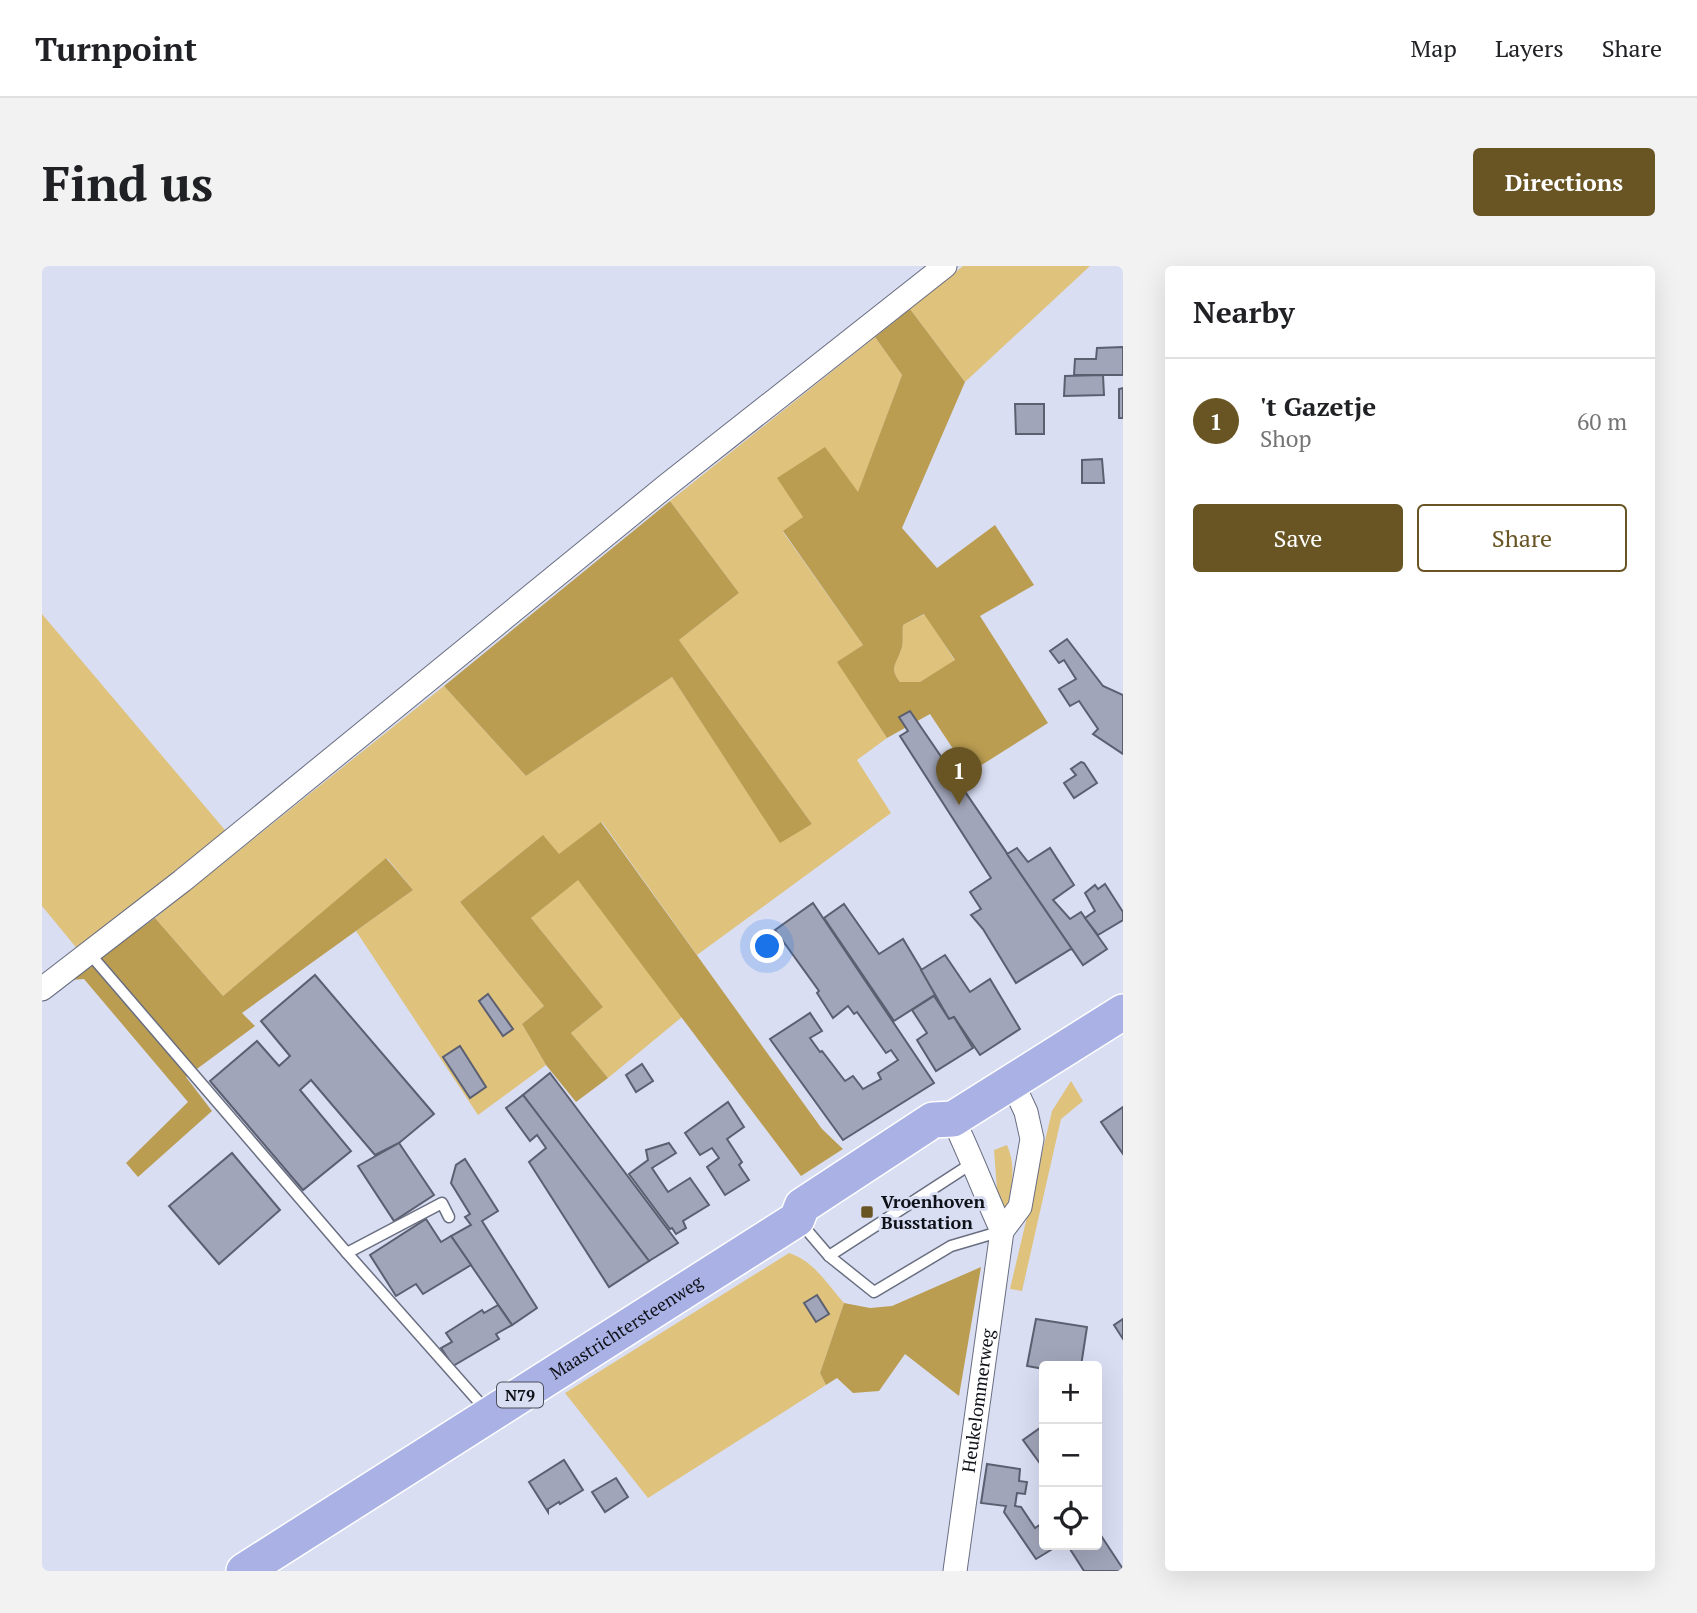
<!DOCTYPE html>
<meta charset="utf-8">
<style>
:root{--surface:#fff;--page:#f2f2f2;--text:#202124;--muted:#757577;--line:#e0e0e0;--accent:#685523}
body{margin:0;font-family:"PT Serif",serif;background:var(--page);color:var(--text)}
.controls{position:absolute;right:21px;bottom:21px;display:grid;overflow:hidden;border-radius:7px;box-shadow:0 7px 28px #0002}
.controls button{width:63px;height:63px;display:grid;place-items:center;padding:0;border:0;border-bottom:2px solid var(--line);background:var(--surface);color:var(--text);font:35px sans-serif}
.you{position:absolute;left:726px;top:681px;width:24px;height:24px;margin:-18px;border:5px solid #fff;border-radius:50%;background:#1a73e8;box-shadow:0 0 0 10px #1a73e833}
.badge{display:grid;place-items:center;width:46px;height:46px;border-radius:50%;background:var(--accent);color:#fff;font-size:23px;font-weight:700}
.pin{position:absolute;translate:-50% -58px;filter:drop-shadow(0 2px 4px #0008)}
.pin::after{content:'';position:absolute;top:37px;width:24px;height:21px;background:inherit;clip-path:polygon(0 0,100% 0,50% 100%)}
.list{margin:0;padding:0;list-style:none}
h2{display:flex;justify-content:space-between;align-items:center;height:91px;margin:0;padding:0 28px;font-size:30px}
h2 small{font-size:23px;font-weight:400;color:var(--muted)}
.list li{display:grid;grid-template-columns:46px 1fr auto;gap:21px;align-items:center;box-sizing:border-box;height:126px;padding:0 28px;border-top:2px solid var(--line)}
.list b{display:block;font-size:26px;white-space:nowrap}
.list p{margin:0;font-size:23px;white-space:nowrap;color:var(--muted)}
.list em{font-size:23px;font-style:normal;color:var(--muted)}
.actions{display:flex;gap:14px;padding:21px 28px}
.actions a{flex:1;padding:16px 0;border:2px solid var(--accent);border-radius:7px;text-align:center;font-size:24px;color:var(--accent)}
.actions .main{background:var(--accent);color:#fff}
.icon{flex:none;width:38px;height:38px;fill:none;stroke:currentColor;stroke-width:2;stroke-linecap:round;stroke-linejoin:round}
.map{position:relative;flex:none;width:1081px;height:1305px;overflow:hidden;border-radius:7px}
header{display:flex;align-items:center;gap:42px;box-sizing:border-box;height:98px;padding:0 35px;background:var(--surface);border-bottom:2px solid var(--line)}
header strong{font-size:33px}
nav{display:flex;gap:38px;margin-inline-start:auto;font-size:24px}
.intro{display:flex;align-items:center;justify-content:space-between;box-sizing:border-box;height:168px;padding:0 42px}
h1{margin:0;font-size:49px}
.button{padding:18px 32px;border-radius:7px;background:var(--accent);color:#fff;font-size:24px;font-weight:700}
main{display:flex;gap:42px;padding:0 42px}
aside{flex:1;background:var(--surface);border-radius:7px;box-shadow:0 7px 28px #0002}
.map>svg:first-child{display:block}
</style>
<header>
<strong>Turnpoint</strong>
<nav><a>Map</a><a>Layers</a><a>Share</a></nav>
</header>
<div class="intro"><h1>Find us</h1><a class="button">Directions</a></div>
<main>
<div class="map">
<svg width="1081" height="1305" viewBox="0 0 1081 1305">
<rect width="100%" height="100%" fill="#d9def3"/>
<g fill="#dfc27c">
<polygon points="921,0 1048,0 923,116 868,43"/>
<polygon points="833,71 860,109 816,227 761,251 741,266 821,379 796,396 845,472 815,494 849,547 655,689 560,556 517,589 500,570 418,636 502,740 480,758 504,799 436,849 314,665 371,624 345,592 181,730 113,652 402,420 484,510 630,411 738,576 770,558 637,374 697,327 628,235"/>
<polygon points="0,348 188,570 37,685 0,640"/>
<path d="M883 348 913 395 878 416H858C847 402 854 399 859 384 862 377 860 367 861 359Z"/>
<polygon points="536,613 640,751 566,812 529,767 561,741 489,652"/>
<polygon points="1029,815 1041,835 1019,853 980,1025 968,1023 1010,845"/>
<path d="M965 879C974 900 970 917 966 940L961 942 956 937 952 884Z"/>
<path d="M747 987C771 994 786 1019 802 1037L778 1107 784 1119 606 1232 523 1127Z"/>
</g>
<g fill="#ba9d51" fill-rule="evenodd">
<path d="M868 43 923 116 860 262 895 302 953 259 992 319 938 350 1006 457 927 507 888 448 845 472 795 396 821 379 741 265 761 251 735 212 783 181 816 226 860 109 833 71ZM882 348 913 394 878 416H858C847 402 854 399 859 384 862 377 860 367 861 359Z"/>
<polygon points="628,235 697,327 637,374 770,558 738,577 630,411 484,510 402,420"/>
<polygon points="559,556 780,863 801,883 759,910 536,614 489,652 561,741 529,767 566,812 534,836 504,799 480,758 502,740 418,636 501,569 517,588"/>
<polygon points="344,592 371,624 200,747 213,760 144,811 170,845 96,911 84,897 146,836 42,713 28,714 113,652 181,730"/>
<polygon points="939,1001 917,1130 863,1088 837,1125 811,1127 795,1112 784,1119 778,1107 802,1037 828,1042 850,1040"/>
</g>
<g fill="#a1a5b9" stroke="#5b5f70" stroke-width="2">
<polygon points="1081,81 1081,109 1032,109 1033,93 1054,93 1055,82"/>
<polygon points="1061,109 1062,129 1022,130 1023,110"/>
<polygon points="1081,122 1081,152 1077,152 1077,123"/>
<polygon points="973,138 1002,138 1002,168 974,168"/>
<polygon points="1060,193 1062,217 1040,217 1040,194"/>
<polygon points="1025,373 1061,420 1081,429 1081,488 1051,468 1056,463 1037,435 1028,440 1017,423 1034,413 1022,394 1017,397 1008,385"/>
<polygon points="868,445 1031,684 1029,683 974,717 941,663 929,649 939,643 928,626 949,612 858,470 866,465 857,451"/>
<polygon points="1039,496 1042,497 1055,517 1032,532 1022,517 1034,509 1029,503"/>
<polygon points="975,582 986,596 1008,582 1032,619 1011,634 1028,653 1039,646 1065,683 1041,699 965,588"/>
<polygon points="1063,618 1081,646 1081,654 1056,669 1043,652 1053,645 1043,627 1053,619 1056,623"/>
<polygon points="771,637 892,817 801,874 728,773 768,747 780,765 768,772 778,786 780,785 803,815 811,810 821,823 839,813 836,807 856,794 849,784 844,787 815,746 812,748 806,740 791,752 775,727 777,725 733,664"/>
<polygon points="802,638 837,688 861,673 894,728 852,755 782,652"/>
<polygon points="903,689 928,726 948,713 978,763 938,789 912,751 907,753 879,704"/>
<polygon points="273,709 392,848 357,877 333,889 269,814 258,824 309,885 261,924 168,815 215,775 237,800 248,790 219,755"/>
<polygon points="446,728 471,763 461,770 437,735"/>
<polygon points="892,730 907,753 912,751 931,782 894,805 875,774 885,767 870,744"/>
<polygon points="418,780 444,821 428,832 401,791"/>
<polygon points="600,798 611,815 594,826 584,809"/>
<polygon points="508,807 636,977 607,995 481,829"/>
<polygon points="481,829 607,995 567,1021 487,896 504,882 495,869 488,875 464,842"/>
<polygon points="686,836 702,861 685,873 700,896 697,899 707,914 683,929 665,901 677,892 670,882 658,889 643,867"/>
<polygon points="1081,841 1081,888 1059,856"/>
<polygon points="357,877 392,929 352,955 316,900"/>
<polygon points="627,877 634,887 610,902 626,926 648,912 667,939 641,955 644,962 634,968 630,962 628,963 587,908 606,894 604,884"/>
<polygon points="190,887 238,944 177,998 127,940"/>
<polygon points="423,893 456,945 440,955 495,1042 470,1059 409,970 429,959 423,951 428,948 409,917 414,899"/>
<polygon points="384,953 399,976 409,970 429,999 381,1028 374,1018 354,1030 328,989"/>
<polygon points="775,1029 787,1048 774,1056 762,1037"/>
<polygon points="456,1039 470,1059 454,1068 457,1073 411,1100 399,1082 410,1076 404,1067 440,1044 442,1047"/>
<polygon points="994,1053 1045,1061 1039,1100 1002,1100 1002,1103 985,1100"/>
<polygon points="1081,1053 1081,1073 1072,1059"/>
<polygon points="998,1162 1002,1168 1002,1192 997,1196 981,1174"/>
<polygon points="522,1194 541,1224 518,1238 517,1236 506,1243 506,1246 487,1216"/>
<polygon points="945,1198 978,1203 977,1215 985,1216 983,1228 975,1227 973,1240 979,1241 993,1262 1002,1256 1002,1279 1017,1279 994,1293 962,1246 964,1240 939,1237"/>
<polygon points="574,1212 586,1231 563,1246 550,1226"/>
<polygon points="1056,1265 1081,1303 1081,1305 1042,1305 1028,1283 1035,1279 1055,1279"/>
</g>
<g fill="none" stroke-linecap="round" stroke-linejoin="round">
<defs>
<g id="service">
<polyline points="48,688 305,987 444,1144"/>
<polyline points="757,955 787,990 832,1026 909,980 960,965"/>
<polyline points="305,987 400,937 407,951"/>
<polyline points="787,990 932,896"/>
</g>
<g id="minor">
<polyline points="0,723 140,615 624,220 903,0"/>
<path d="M911 853C929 890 943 928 960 965"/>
<path id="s1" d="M913 1305 960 965 978 941 990 873 984 846 970 816"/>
</g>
<g id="primary">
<path id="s2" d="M202 1305 755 953 760 940 891 854 911 853 1081 746"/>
</g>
</defs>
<use href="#service" stroke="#696e80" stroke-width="13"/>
<use href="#minor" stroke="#696e80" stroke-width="25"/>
<use href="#primary" stroke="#fff" stroke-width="38"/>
<use href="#service" stroke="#fff" stroke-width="10"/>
<use href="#minor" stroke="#fff" stroke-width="23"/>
<use href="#primary" stroke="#aab2e5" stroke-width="35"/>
</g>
<rect fill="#685523" stroke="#d9def3" stroke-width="2.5" x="818" y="939" width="14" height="14" rx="3.5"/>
<g text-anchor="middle" stroke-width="6" stroke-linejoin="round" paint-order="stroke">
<rect fill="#d9def3" stroke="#4c4e5a" stroke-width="2" x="455" y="1116.5" width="46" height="25" rx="5"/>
<g font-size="16" font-weight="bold" fill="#0f1118">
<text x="478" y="1135">N79</text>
</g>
<g font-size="18" font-weight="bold" fill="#0f1118" stroke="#d9def3" text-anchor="start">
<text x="839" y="942">Vroenhoven<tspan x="839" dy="21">Busstation</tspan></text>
</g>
<g font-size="18" fill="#0f1118" stroke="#d9def3">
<text dy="6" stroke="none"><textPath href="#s2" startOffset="453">Maastrichtersteenweg</textPath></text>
<text dy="6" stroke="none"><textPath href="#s1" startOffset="172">Heukelommerweg</textPath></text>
</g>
</g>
</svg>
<div class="controls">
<button>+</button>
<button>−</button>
<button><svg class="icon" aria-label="locate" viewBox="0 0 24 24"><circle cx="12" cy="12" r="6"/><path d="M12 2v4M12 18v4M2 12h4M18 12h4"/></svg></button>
</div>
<div class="you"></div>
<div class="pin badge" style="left:917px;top:539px">1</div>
</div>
<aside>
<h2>Nearby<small></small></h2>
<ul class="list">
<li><span class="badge">1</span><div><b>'t Gazetje</b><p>Shop</p></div><em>60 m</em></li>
</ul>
<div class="actions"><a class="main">Save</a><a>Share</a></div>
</aside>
</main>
